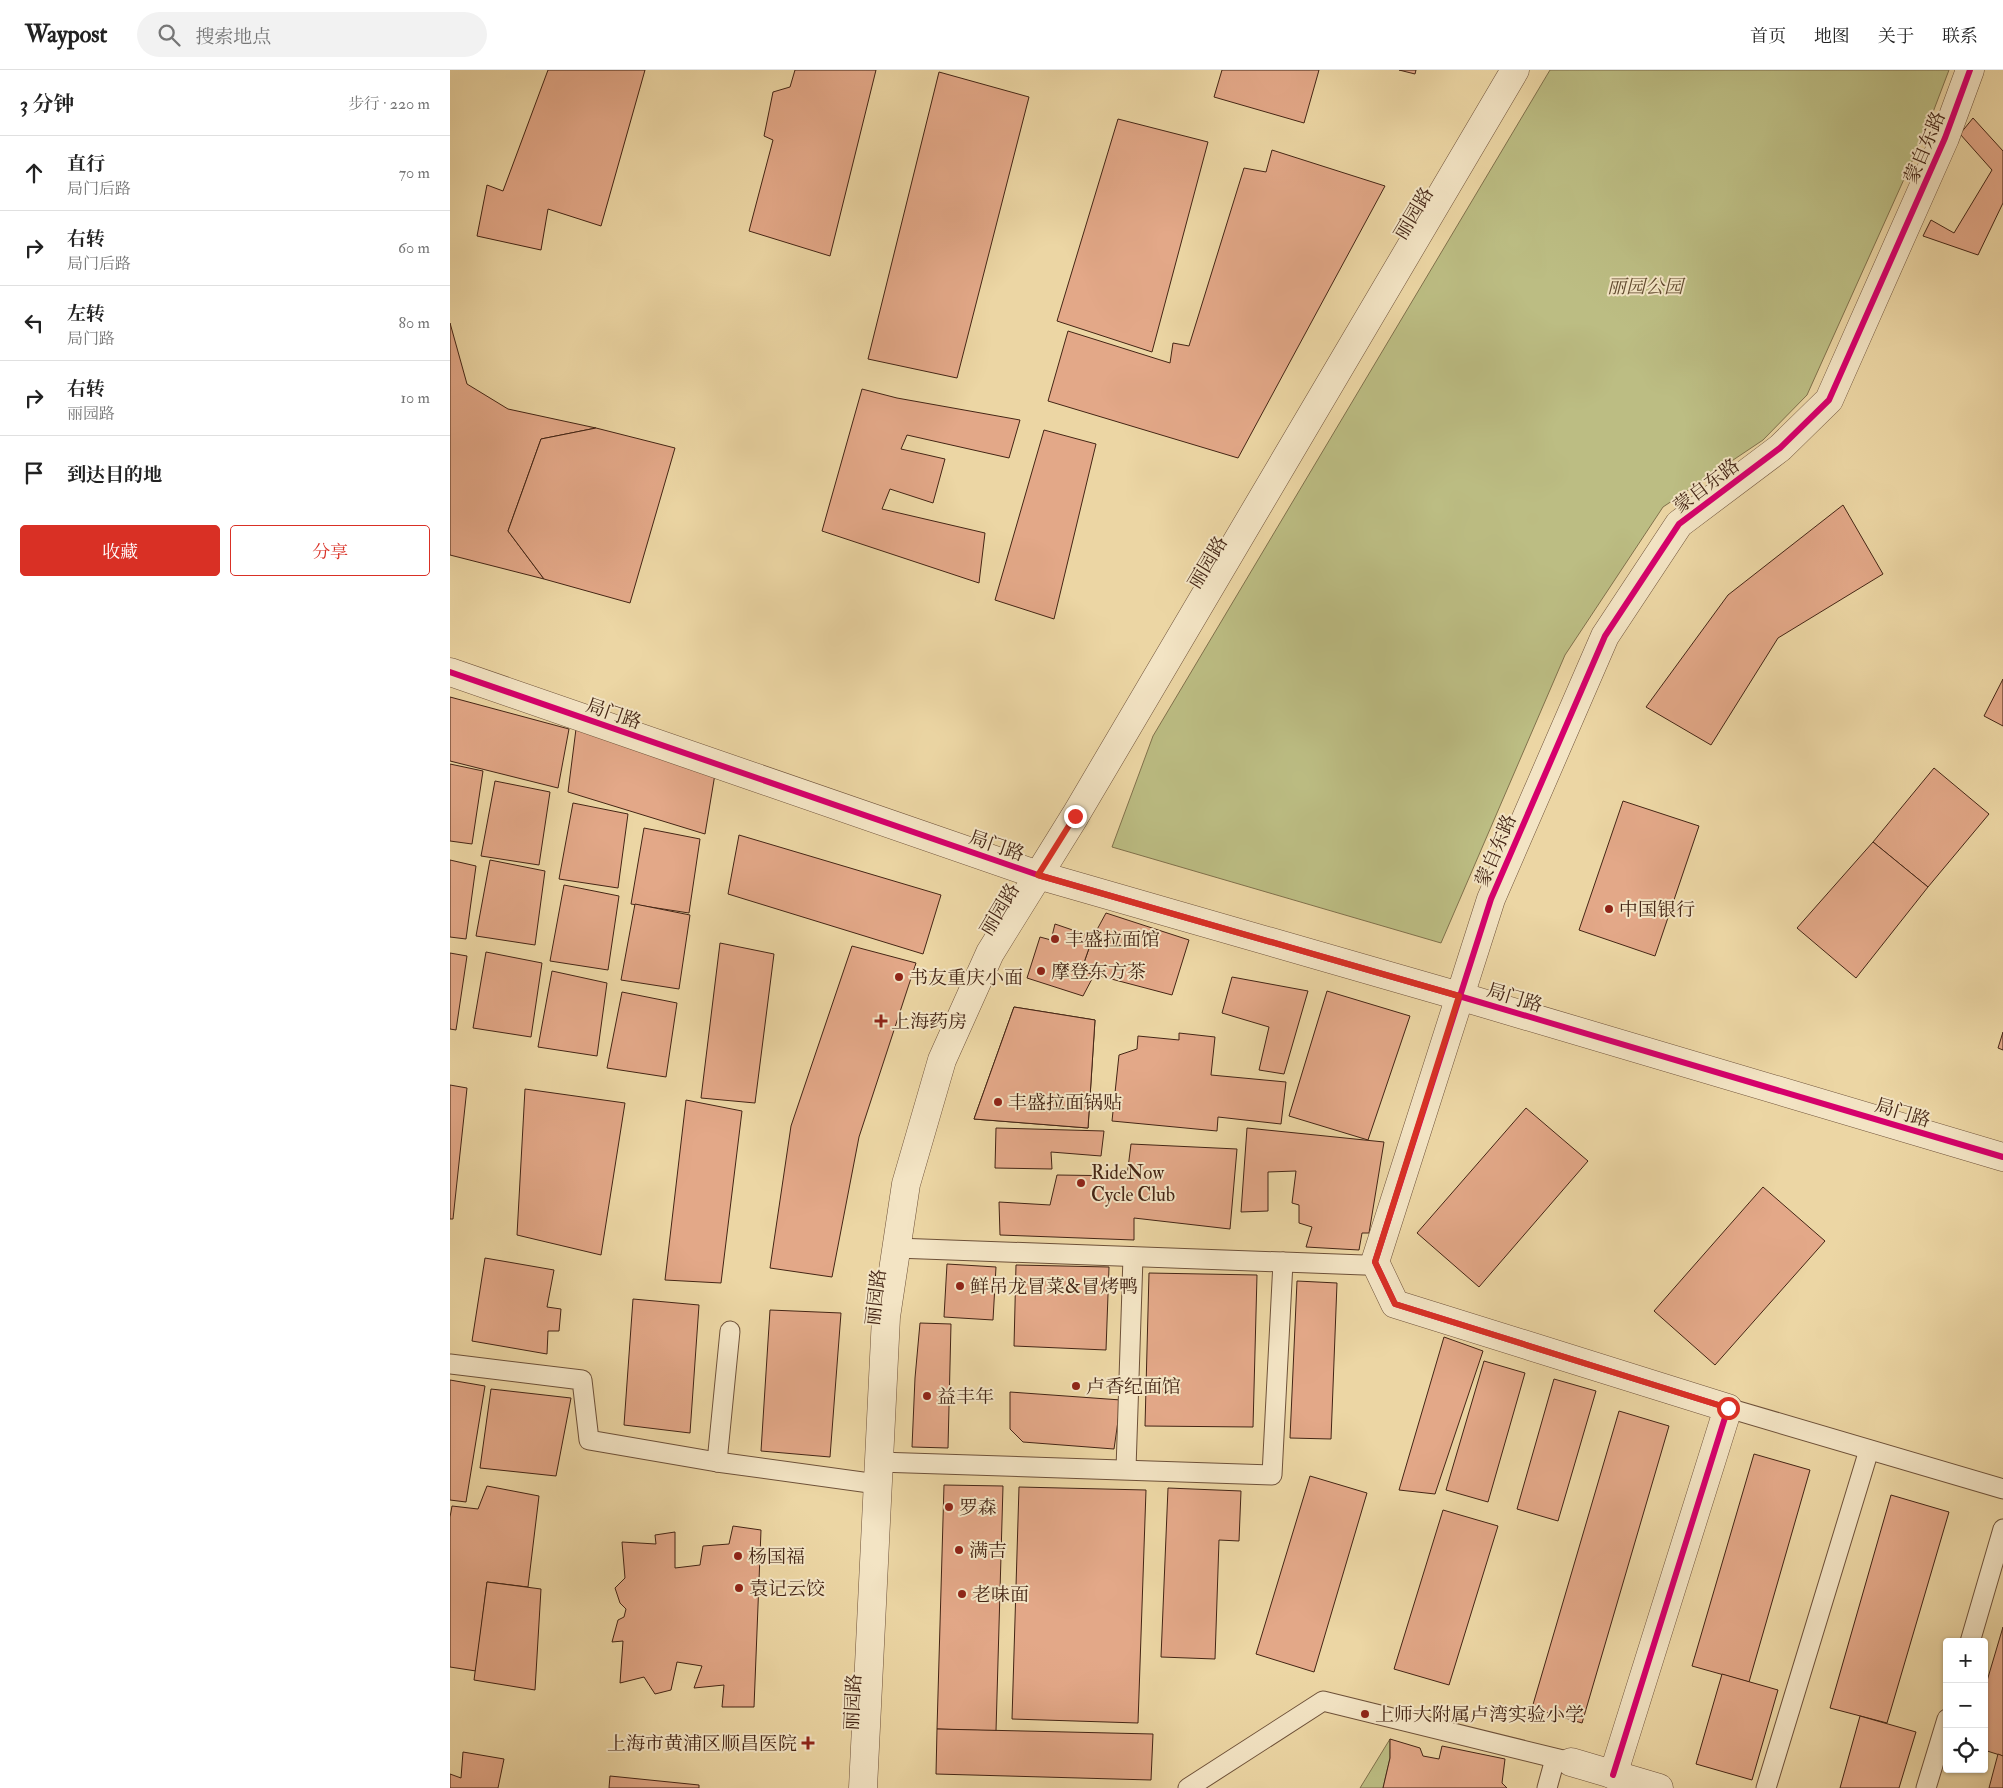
<!DOCTYPE html>
<html lang="zh">
<meta charset="utf-8">
<style>
:root{--surface:#fff;--page:#f2f2f2;--text:#222;--muted:#767676;--line:#e0e0e0;--accent:#d93025}
body{margin:0;font-family:"IM FELL Double Pica","Noto Serif SC",serif;background:var(--page);color:var(--text)}
.controls{position:absolute;right:15px;bottom:15px;display:grid;overflow:hidden;border-radius:5px;box-shadow:0 1px 4px #0004}
.controls button{width:45px;height:45px;display:grid;place-items:center;padding:0;border:0;border-bottom:1px solid var(--line);background:var(--surface);color:var(--text);font:25px sans-serif}
.stop{position:absolute;width:15px;height:15px;margin:-11px;border:4px solid #d93025;border-radius:50%;background:#fff}
.stop.end{background:#d93025;border-color:#fff;box-shadow:0 1px 5px #0008}
.list{margin:0;padding:0;list-style:none}
h2{display:flex;justify-content:space-between;align-items:center;height:65px;margin:0;padding:0 20px;font-size:21px}
h2 small{font-size:16px;font-weight:400;color:var(--muted)}
.list li{display:grid;grid-template-columns:32px 1fr auto;gap:15px;align-items:center;box-sizing:border-box;height:75px;padding:0 20px;border-top:1px solid var(--line)}
.list b{display:block;font-size:19px;white-space:nowrap}
.list p{margin:0;font-size:16px;white-space:nowrap;color:var(--muted)}
.list em{font-size:16px;font-style:normal;color:var(--muted)}
.actions{display:flex;gap:10px;padding:15px 20px}
.actions a{flex:1;padding:11px 0;border:1px solid var(--accent);border-radius:5px;text-align:center;font-size:18px;color:var(--accent)}
.actions .main{background:var(--accent);color:#fff}
.icon{flex:none;width:28px;height:28px;fill:none;stroke:currentColor;stroke-width:2;stroke-linecap:round;stroke-linejoin:round}
.map{position:relative;flex:none;width:1553px;height:1718px;overflow:hidden}
header{display:flex;align-items:center;gap:30px;box-sizing:border-box;height:70px;padding:0 25px;background:var(--surface);border-bottom:1px solid var(--line)}
header strong{font-size:24px}
nav{display:flex;gap:28px;margin-inline-start:auto;font-size:18px}
.search{width:350px;height:45px;background:var(--page);display:flex;align-items:center;gap:12px;box-sizing:border-box;padding:0 18px;border-radius:28px;color:var(--muted);font-size:19px}
main{display:flex}
aside{flex:1;background:var(--surface)}
.map>svg:first-child{display:block}
</style>
<header>
<strong>Waypost</strong>
<div class="search"><svg class="icon" aria-label="search" viewBox="0 0 24 24"><circle cx="10" cy="10" r="6"/><path d="M15 15l6 6"/></svg>搜索地点</div>
<nav><a>首页</a><a>地图</a><a>关于</a><a>联系</a></nav>
</header>
<main>
<aside>
<h2>3 分钟<small>步行 · 220 m</small></h2>
<ul class="list">
<li><svg class="icon" aria-label="ahead" viewBox="0 0 24 24"><path d="M12 20V5M6 11l6-6 6 6"/></svg><div><b>直行</b><p>局门后路</p></div><em>70 m</em></li>
<li><svg class="icon" aria-label="right" viewBox="0 0 24 24"><path d="M7 20v-9h11M14 6l5 5-5 5"/></svg><div><b>右转</b><p>局门后路</p></div><em>60 m</em></li>
<li><svg class="icon" aria-label="left" viewBox="0 0 24 24"><path d="M17 20v-9H6M10 6l-5 5 5 5"/></svg><div><b>左转</b><p>局门路</p></div><em>80 m</em></li>
<li><svg class="icon" aria-label="right" viewBox="0 0 24 24"><path d="M7 20v-9h11M14 6l5 5-5 5"/></svg><div><b>右转</b><p>丽园路</p></div><em>10 m</em></li>
<li><svg class="icon" aria-label="arrive" viewBox="0 0 24 24"><path d="M6 21V4h12l-3 4 3 4H6"/></svg><div><b>到达目的地</b></div></li>
</ul>
<div class="actions"><a class="main">收藏</a><a>分享</a></div>
</aside>
<div class="map">
<svg width="1553" height="1718" viewBox="0 0 1553 1718">
<rect width="100%" height="100%" fill="#ecd6a4"/>
<filter id="stains"><feTurbulence type="fractalNoise" baseFrequency=".004" numOctaves="4"/><feColorMatrix values="0 0 0 0 .2 0 0 0 0 .09 0 0 0 0 .02 0 0 0 .5 -.17"/></filter>
<radialGradient id="worn" r=".72"><stop offset=".6" stop-color="#630" stop-opacity="0"/><stop offset="1" stop-color="#630" stop-opacity=".3"/></radialGradient>
<g fill="#bcbd83" stroke="#80714c">
<polygon points="1100,0 1499,0 1477,58 1357,325 1313,370 1213,437 1115,585 991,873 662,777 703,666"/>
<polygon points="940,1669 940,1688 933,1718 910,1718"/>
</g>
<g fill="#e3a888" stroke="#442515" fill-rule="evenodd">
<polygon points="98,0 195,0 151,156 98,139 91,180 27,166 37,115 53,121"/>
<polygon points="345,0 426,0 380,186 299,161 323,70 314,66 323,22 340,17"/>
<polygon points="772,0 869,0 854,53 764,27"/>
<polygon points="949,0 966,0 965,4"/>
<polygon points="489,2 579,27 507,308 418,289"/>
<polygon points="1523,48 1553,81 1553,133 1528,185 1473,166 1481,150 1504,163 1542,100 1510,64"/>
<polygon points="668,49 758,72 702,282 607,251"/>
<polygon points="822,80 935,116 788,388 598,331 618,261 720,293 723,273 739,276 794,98 816,102"/>
<polygon points="0,253 17,314 58,339 146,358 91,369 58,461 94,509 0,485"/>
<polygon points="412,319 447,328 570,350 559,388 457,365 451,379 495,389 483,433 440,419 432,439 535,463 529,513 372,461"/>
<polygon points="146,358 225,378 180,533 94,509 58,461 91,369"/>
<polygon points="594,360 646,374 604,549 545,530"/>
<polygon points="1393,435 1433,504 1328,568 1261,675 1196,637 1278,525"/>
<polygon points="1553,609 1553,656 1534,646"/>
<polygon points="0,627 119,659 108,718 0,691"/>
<polygon points="126,659 265,704 255,764 118,722"/>
<polygon points="0,694 33,701 22,774 0,771"/>
<polygon points="1484,698 1539,744 1478,817 1423,772"/>
<polygon points="45,711 100,722 89,795 31,786"/>
<polygon points="1173,731 1249,756 1205,886 1129,860"/>
<polygon points="123,733 178,744 168,818 109,809"/>
<polygon points="194,758 250,769 239,843 181,834"/>
<polygon points="289,765 491,825 473,884 278,824"/>
<polygon points="1423,772 1478,817 1406,908 1347,858"/>
<polygon points="0,790 26,796 16,869 0,867"/>
<polygon points="40,790 95,801 85,875 26,866"/>
<polygon points="114,815 169,826 158,900 100,891"/>
<polygon points="185,834 240,845 229,919 171,910"/>
<polygon points="656,843 739,870 722,925 631,901 643,867"/>
<polygon points="605,854 643,867 631,901 644,905 633,926 577,908 590,867 601,870"/>
<polygon points="270,873 324,884 305,1033 251,1028"/>
<polygon points="402,876 466,893 409,1067 382,1207 320,1198 341,1056"/>
<polygon points="36,882 92,893 81,967 23,958"/>
<polygon points="0,883 17,886 6,960 0,959"/>
<polygon points="102,901 157,913 147,986 88,977"/>
<polygon points="782,907 858,921 834,1004 809,1000 819,957 772,943"/>
<polygon points="877,921 960,946 918,1070 839,1046"/>
<polygon points="172,922 227,933 216,1007 157,998"/>
<path d="M564 937 645 950 638 1058 524 1049ZM577 971 610 975 603 1019 564 1013Z"/>
<polygon points="564,937 645,950 638,1058 524,1049"/>
<polygon points="1553,962 1553,980 1548,978"/>
<polygon points="729,963 765,967 761,1005 836,1012 831,1054 768,1047 767,1061 662,1051 669,985 687,979 688,966 729,970"/>
<polygon points="0,1015 17,1018 3,1149 0,1149"/>
<polygon points="75,1019 175,1033 151,1185 67,1165"/>
<polygon points="236,1030 292,1041 271,1213 215,1210"/>
<polygon points="1076,1038 1138,1091 1029,1217 967,1163"/>
<polygon points="546,1058 654,1061 651,1086 601,1082 602,1099 545,1098"/>
<polygon points="797,1058 934,1072 919,1163 912,1163 909,1180 856,1177 862,1157 849,1153 849,1135 842,1133 846,1101 818,1102 818,1141 791,1142"/>
<polygon points="681,1074 787,1079 780,1159 684,1148 684,1170 550,1165 549,1132 600,1135 607,1105 677,1106"/>
<polygon points="1313,1117 1375,1171 1265,1295 1204,1241"/>
<polygon points="35,1188 104,1200 97,1237 111,1239 109,1261 98,1261 97,1284 22,1271"/>
<polygon points="497,1194 546,1197 543,1250 494,1247"/>
<polygon points="566,1195 659,1197 656,1280 564,1276"/>
<polygon points="699,1203 807,1205 803,1357 695,1356"/>
<polygon points="847,1211 887,1213 881,1369 840,1368"/>
<polygon points="183,1229 249,1235 240,1363 174,1355"/>
<polygon points="320,1240 391,1243 380,1387 311,1381"/>
<polygon points="470,1253 501,1254 498,1378 462,1377 465,1308"/>
<polygon points="994,1267 1033,1281 985,1424 949,1420"/>
<polygon points="1034,1291 1075,1303 1038,1432 996,1420"/>
<polygon points="1104,1309 1146,1321 1108,1451 1067,1439"/>
<polygon points="0,1310 35,1316 16,1432 0,1430"/>
<polygon points="41,1319 121,1328 106,1406 30,1398"/>
<polygon points="560,1322 671,1330 664,1379 573,1372 560,1359"/>
<polygon points="1169,1341 1219,1356 1132,1653 1082,1638"/>
<polygon points="1304,1384 1360,1400 1299,1612 1242,1596"/>
<polygon points="860,1406 917,1423 864,1602 806,1584"/>
<polygon points="494,1415 553,1416 546,1661 487,1659"/>
<polygon points="37,1416 89,1426 78,1517 37,1512 26,1601 0,1597 0,1447 2,1436 28,1439"/>
<polygon points="569,1417 696,1420 688,1653 562,1649"/>
<polygon points="718,1418 791,1421 789,1471 769,1470 765,1589 711,1587"/>
<polygon points="1441,1425 1499,1442 1437,1653 1380,1638"/>
<polygon points="993,1440 1048,1456 999,1615 944,1599"/>
<polygon points="283,1456 311,1460 304,1637 272,1637 274,1615 244,1618 252,1596 227,1592 221,1620 205,1624 194,1607 170,1613 173,1571 162,1572 168,1550 174,1547 176,1539 170,1533 165,1518 175,1508 172,1472 206,1474 205,1465 225,1462 225,1498 250,1495 253,1476 279,1474"/>
<polygon points="37,1512 91,1519 85,1620 24,1610"/>
<polygon points="1553,1557 1553,1686 1534,1680 1534,1621"/>
<polygon points="1272,1604 1328,1620 1302,1710 1246,1694"/>
<polygon points="1410,1646 1466,1662 1449,1718 1390,1718"/>
<polygon points="487,1659 703,1664 701,1710 486,1704"/>
<polygon points="940,1669 970,1678 973,1686 989,1689 992,1676 1055,1689 1052,1713 1057,1718 933,1718 940,1688"/>
<polygon points="13,1682 54,1689 48,1718 0,1718 0,1704 11,1708"/>
<polygon points="1548,1684 1553,1686 1553,1718 1539,1718"/>
<polygon points="160,1706 249,1715 249,1718 159,1718"/>
</g>
<g fill="none" stroke-linecap="round" stroke-linejoin="round">
<defs>
<g id="service">
<polyline points="446,1178 914,1195 925,1192"/>
<polyline points="0,1294 132,1310 139,1370 267,1392 427,1414"/>
<polyline points="1278,1338 1553,1419"/>
<polyline points="267,1392 280,1261"/>
<polyline points="428,1392 822,1405 833,1192"/>
<polyline points="676,1399 683,1187"/>
<polyline points="1520,1572 1553,1459"/>
<polyline points="738,1718 873,1631 1121,1692"/>
<polyline points="1097,1718 1105,1689"/>
<polyline points="1316,1718 1419,1380"/>
<polyline points="1476,1718 1497,1649"/>
</g>
<g id="minor">
<polyline points="1121,1692 1209,1718"/>
<polyline points="1163,1705 1278,1338 945,1234 925,1192 1041,829 1155,566 1229,454 1330,378 1379,330 1495,68 1520,0"/>
<polyline points="413,1718 436,1247 456,1114 492,990 540,883 625,746 1065,0"/>
</g>
<polyline id="tertiary" points="0,602 588,805 1009,926 1553,1087"/>
</defs>
<use href="#service" stroke="#6e5139" stroke-width="21"/>
<use href="#minor" stroke="#6e5139" stroke-width="29"/>
<use href="#tertiary" stroke="#6e5139" stroke-width="29"/>
<use href="#service" stroke="#f3e4c4" stroke-width="19"/>
<use href="#minor" stroke="#f3e4c4" stroke-width="28"/>
<use href="#tertiary" stroke="#f3e4c4" stroke-width="28"/>
<defs>
<g id="cycleway">
<polyline points="0,602 588,805 1009,926 1553,1087"/>
<polyline points="1163,1705 1278,1338 945,1234 925,1192 1041,829 1155,566 1229,454 1330,378 1379,330 1495,68 1520,0"/>
</g>
</defs>
<use href="#cycleway" stroke="#f3e4c4" stroke-width="9"/>
<use href="#cycleway" stroke="#d6006c" stroke-width="6"/>
</g>
<g fill="none" stroke-linecap="round" stroke-linejoin="round">
<polyline stroke="#d93025" stroke-width="6" points="625,746 588,805 1009,926 925,1192 945,1234 1278,1338"/>
</g>
<g fill="#8f2418" stroke="#f3e4c4" stroke-width="2">
<circle cx="1159" cy="839" r="5"/>
<circle cx="605" cy="869" r="5"/>
<circle cx="591" cy="901" r="5"/>
<circle cx="449" cy="907" r="5"/>
<path d="M428.5 943.5h5v5h5v5h-5v5h-5v-5h-5v-5h5z"/>
<circle cx="548" cy="1032" r="5"/>
<circle cx="631" cy="1113" r="5"/>
<circle cx="510" cy="1216" r="5"/>
<circle cx="626" cy="1316" r="5"/>
<circle cx="477" cy="1326" r="5"/>
<circle cx="499" cy="1437" r="5"/>
<circle cx="509" cy="1480" r="5"/>
<circle cx="288" cy="1486" r="5"/>
<circle cx="289" cy="1518" r="5"/>
<circle cx="512" cy="1524" r="5"/>
<circle cx="915" cy="1644" r="5"/>
<path d="M355.5 1665.5h5v5h5v5h-5v5h-5v-5h-5v-5h5z"/>
</g>
<g text-anchor="middle" stroke-width="4" stroke-linejoin="round" paint-order="stroke">
<g font-size="19" fill="#442515" stroke="#f3e4c4">
<text transform="translate(1474 77) rotate(-67)" y="7">蒙自东路</text>
<text transform="translate(963 143) rotate(-59)" y="7">丽园路</text>
<text transform="translate(1256 415) rotate(-37)" y="7">蒙自东路</text>
<text transform="translate(757 492) rotate(-59)" y="7">丽园路</text>
<text transform="translate(164 643) rotate(19)" y="7">局门路</text>
<text transform="translate(547 775) rotate(19)" y="7">局门路</text>
<text transform="translate(1045 780) rotate(-67)" y="7">蒙自东路</text>
<text transform="translate(549 839) rotate(-59)" y="7">丽园路</text>
<text transform="translate(1065 927) rotate(17)" y="7">局门路</text>
<text transform="translate(1453 1042) rotate(17)" y="7">局门路</text>
<text transform="translate(425 1227) rotate(-83)" y="7">丽园路</text>
<text transform="translate(402 1632) rotate(-87)" y="7">丽园路</text>
</g>
<g font-size="19" font-style="italic" fill="#624b30" stroke="#f3e4c4">
<text x="1195" y="223">丽园公园</text>
</g>
<g font-size="19" fill="#442515" stroke="#f3e4c4" text-anchor="start">
<text x="1169" y="846">中国银行</text>
<text x="615" y="876">丰盛拉面馆</text>
<text x="601" y="908">摩登东方茶</text>
<text x="459" y="914">书友重庆小面</text>
<text x="441" y="958">上海药房</text>
<text x="558" y="1039">丰盛拉面锅贴</text>
<text x="641" y="1109">RideNow<tspan x="641" dy="22">Cycle Club</tspan></text>
<text x="520" y="1223">鲜吊龙冒菜&amp;冒烤鸭</text>
<text x="636" y="1323">卢香纪面馆</text>
<text x="487" y="1333">益丰年</text>
<text x="509" y="1444">罗森</text>
<text x="519" y="1487">满吉</text>
<text x="298" y="1493">杨国福</text>
<text x="299" y="1525">袁记云饺</text>
<text x="522" y="1531">老味面</text>
<text x="925" y="1651">上师大附属卢湾实验小学</text>
<text x="347" y="1680" text-anchor="end">上海市黄浦区顺昌医院</text>
</g>
</g>
<rect width="100%" height="100%" filter="url(#stains)"/>
<rect width="100%" height="100%" fill="url(#worn)"/>
</svg>
<div class="controls">
<button>+</button>
<button>−</button>
<button><svg class="icon" aria-label="locate" viewBox="0 0 24 24"><circle cx="12" cy="12" r="6"/><path d="M12 2v4M12 18v4M2 12h4M18 12h4"/></svg></button>
</div>
<div class="stop" style="left:1278px;top:1338px"></div>
<div class="stop end" style="left:625px;top:746px"></div>
</div>
</main>
